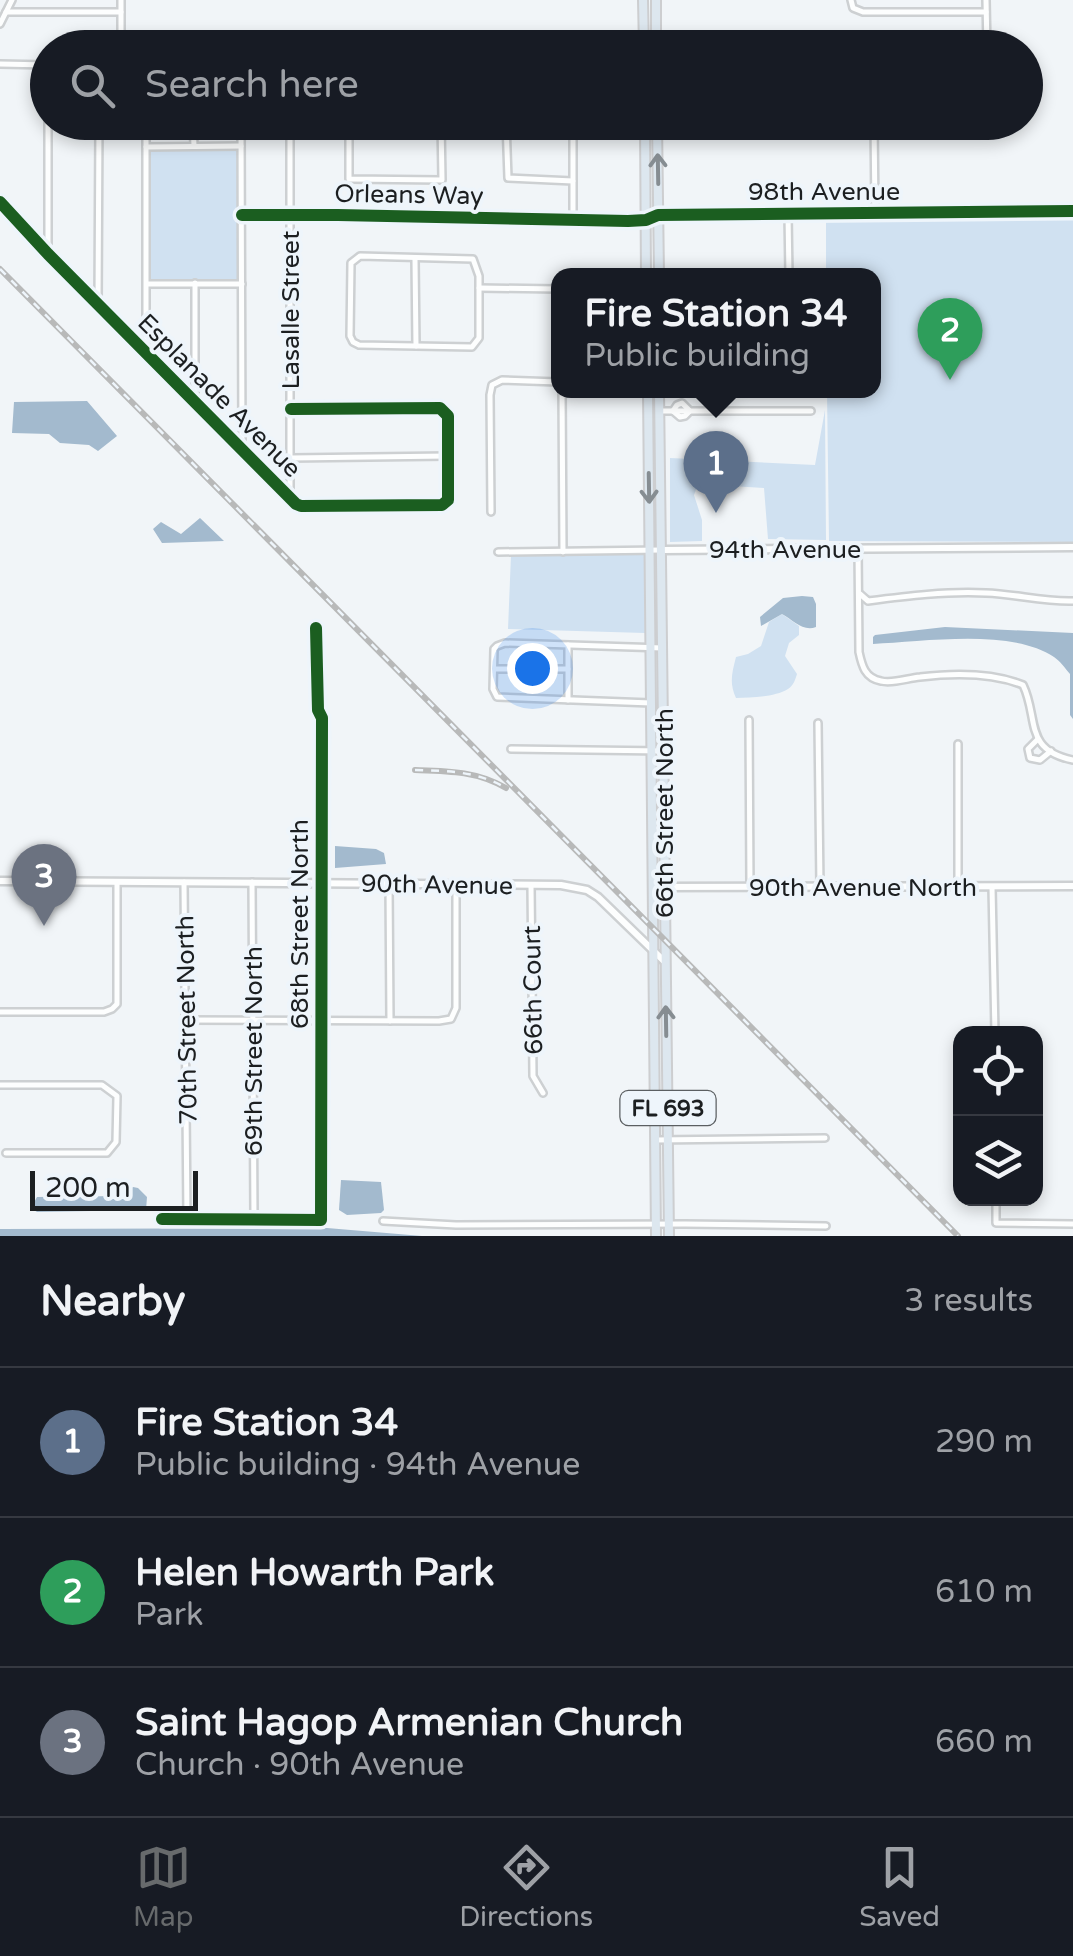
<!DOCTYPE html>
<meta charset="utf-8">
<style>
:root{--surface:#171b24;--page:#242831;--text:#f1f3f6;--muted:#9ea1a6;--line:#363941;--accent:#676a6c}
body{margin:0;font-family:"Varela Round",sans-serif;background:var(--page);color:var(--text)}
.controls{position:absolute;right:30px;bottom:30px;display:grid;overflow:hidden;border-radius:20px;box-shadow:0 5px 15px #0003}
.controls button{width:90px;height:90px;display:grid;place-items:center;padding:0;border:0;border-bottom:2px solid var(--line);background:var(--surface);color:var(--text);font:50px sans-serif}
.scale{position:absolute;left:30px;bottom:25px;width:168px;box-sizing:border-box;padding-left:10px;border:5px solid #1c1f21;border-top:0;font-size:28px;line-height:35px;white-space:nowrap;color:#1c1f21;-webkit-text-stroke:8px #eef5fb;paint-order:stroke}
.you{position:absolute;left:532px;top:668px;width:35px;height:35px;margin:-25px;border:8px solid #fff;border-radius:50%;background:#1a73e8;box-shadow:0 0 0 15px #1a73e833}
.badge{display:grid;place-items:center;width:65px;height:65px;border-radius:50%;background:var(--accent);color:#fff;font-size:32px;font-weight:700}
.pin{position:absolute;translate:-50% -82px;filter:drop-shadow(0 2px 5px #0008)}
.pin::after{content:'';position:absolute;top:52px;width:35px;height:30px;background:inherit;clip-path:polygon(0 0,100% 0,50% 100%)}
.popup{position:absolute;left:551px;top:268px;width:330px;height:130px;box-sizing:border-box;display:grid;place-content:center;border-radius:20px;background:var(--surface);filter:drop-shadow(0 2px 8px #0005);font-size:32px;white-space:nowrap;color:var(--muted)}
.popup b{font-size:38px;color:var(--text)}
.popup::after{content:'';position:absolute;left:50%;top:100%;margin-left:-20px;border:20px solid transparent;border-top-color:var(--surface)}
.list{margin:0;padding:0;list-style:none}
h2{display:flex;justify-content:space-between;align-items:center;height:130px;margin:0;padding:0 40px;font-size:42px}
h2 small{font-size:32px;font-weight:400;color:var(--muted)}
.list li{display:grid;grid-template-columns:65px 1fr auto;gap:30px;align-items:center;box-sizing:border-box;height:150px;padding:0 40px;border-top:2px solid var(--line)}
.list b{display:block;font-size:38px;white-space:nowrap}
.list p{margin:0;font-size:32px;white-space:nowrap;color:var(--muted)}
.list em{font-size:32px;font-style:normal;color:var(--muted)}
.icon{flex:none;width:55px;height:55px;fill:none;stroke:currentColor;stroke-width:2;stroke-linecap:round;stroke-linejoin:round}
.map{position:relative;flex:none;width:1073px;height:1236px;overflow:hidden}
.search{position:absolute;background:var(--surface);box-shadow:0 5px 15px #0003;left:30px;right:30px;top:30px;height:110px;display:flex;align-items:center;gap:25px;box-sizing:border-box;padding:0 35px;border-radius:55px;color:var(--muted);font-size:38px}
.sheet{height:580px;background:var(--surface)}
nav{display:flex;justify-content:space-around;align-items:center;box-sizing:border-box;height:140px;border-top:2px solid var(--line);background:var(--surface);font-size:28px;color:var(--muted)}
nav a{display:grid;justify-items:center;gap:5px}
nav .on{color:var(--accent)}
.map>svg:first-child{display:block}
</style>
<div class="map">
<svg width="1073" height="1236" viewBox="0 0 1073 1236">
<rect width="100%" height="100%" fill="#f1f5f8"/>
<g fill="#d0e1f1">
<polygon points="144,144 242,145 243,286 144,286"/>
<polygon points="1073,218 1073,542 829,541 827,391 874,390 874,276 826,275 826,219"/>
<polygon points="825,410 826,540 768,539 764,488 698,484 694,495 702,520 702,541 670,542 670,458 815,465"/>
<polygon points="644,553 645,633 508,629 511,555"/>
<path d="M782 614 799 626V635L789 643 785 656 797 674C795 680 794 685 788 689 775 697 751 698 736 698 729 683 732 673 736 657L748 654 761 646 769 622Z"/>
</g>
<g fill="#a3bace">
<polygon points="87,401 117,436 98,451 89,445 60,443 49,434 12,433 14,402"/>
<polygon points="200,518 224,541 162,543 153,529 161,522 181,534"/>
<path d="M802 596 813 597 816 604V627C803 632 793 620 782 614L761 626 760 617 783 598Z"/>
<path d="M945 627 1073 633V719L1070 715V674C1065 668 1060 661 1054 657 1012 628 922 642 873 644V637L875 635Z"/>
<polygon points="335,846 376,849 384,853 386,864 335,868"/>
<polygon points="341,1180 381,1182 384,1210 381,1213 347,1215 339,1210"/>
<polygon points="133,1187 138,1188 147,1197 146,1210 37,1212 31,1208 37,1197 119,1196"/>
<polygon points="327,1228 422,1236 0,1236 0,1229"/>
</g>
<g fill="none" stroke-linecap="round" stroke-linejoin="round">
<defs>
<g id="minor">
<polyline points="851,0 853,8 863,12 986,12"/>
<polyline points="986,0 987,48"/>
<polyline points="6,12 121,12"/>
<polyline points="0,24 12,0"/>
<polyline points="121,48 121,0"/>
<polyline points="0,64 48,65"/>
<polyline points="146,122 146,349"/>
<polyline points="193,122 194,146"/>
<polyline points="241,122 242,449"/>
<polyline points="290,122 290,498"/>
<polyline points="349,122 349,179 442,180 441,122"/>
<polyline points="506,122 508,178 573,181"/>
<polyline points="874,122 875,212"/>
<polyline points="410,126 441,127"/>
<polyline points="146,147 241,146"/>
<polyline points="0,202 48,254 296,504 301,506 442,505 448,500 448,416 440,408 291,409"/>
<polyline points="573,210 573,122"/>
<polyline points="788,214 789,276"/>
<polyline points="242,215 338,215 628,221 646,220 658,215 1073,211"/>
<polyline points="48,254 48,122"/>
<polygon points="360,256 473,259 479,276 479,338 472,347 359,345 353,342 350,336 351,263"/>
<polyline points="415,259 416,346"/>
<polyline points="195,283 195,400"/>
<polyline points="147,284 242,284"/>
<polyline points="479,288 558,289"/>
<polyline points="98,304 99,122"/>
<polyline points="562,390 563,552"/>
<polyline points="660,411 811,411"/>
<polyline points="673,411 677,405 682,403 689,410"/>
<polyline points="673,411 680,417 685,416 690,411"/>
<polyline points="291,458 448,456"/>
<polyline points="491,512 490,395 492,385 502,380 558,382"/>
<path d="M858 549 859 652C862 666 865 678 881 681 893 684 908 678 920 677 954 673 991 672 1023 685 1039 718 1023 750 1073 760"/>
<polyline points="498,552 662,550"/>
<path d="M860 594 868 601C907 596 947 591 986 593 1016 594 1043 602 1073 601"/>
<polyline points="494,669 568,669"/>
<polyline points="568,700 568,645"/>
<polyline points="651,703 497,697 493,689 494,649 497,646 505,643 663,648"/>
<polyline points="749,720 750,887"/>
<polyline points="818,723 820,887"/>
<polyline points="1038,739 1028,749 1030,758 1040,760 1051,751"/>
<polyline points="958,744 958,887"/>
<polyline points="511,749 664,751"/>
<polyline points="184,882 187,1219"/>
<polyline points="252,882 254,1219"/>
<polyline points="389,884 390,1021"/>
<polyline points="531,885 533,1076 543,1093"/>
<polyline points="992,887 995,1034"/>
<polyline points="0,1012 104,1012 112,1009 117,1004 117,882"/>
<polyline points="186,1020 439,1021 451,1019 456,1008 456,885"/>
<polyline points="0,1085 102,1085 117,1096 116,1142 107,1153 6,1153"/>
<polyline points="655,1140 825,1138"/>
<polyline points="996,1198 996,1223 1073,1224"/>
<polyline points="162,1219 321,1220 322,718 318,710 316,628"/>
<polyline points="383,1221 456,1225 685,1224 826,1226"/>
</g>
<g id="tertiary">
<polyline points="662,550 1073,547"/>
<polyline points="0,881 561,885 587,890 598,897 665,962"/>
<polyline points="653,887 1073,886"/>
</g>
<g id="primary">
<polyline points="643,0 644,48"/>
<polyline points="656,0 656,48"/>
<polyline points="645,122 646,276"/>
<polyline points="657,122 659,276"/>
<polyline points="648,390 656,1236"/>
<polyline points="659,390 669,1236"/>
</g>
</defs>
<use href="#minor" stroke="#cdd0d2" stroke-width="10"/>
<use href="#tertiary" stroke="#cdd0d2" stroke-width="11"/>
<use href="#primary" stroke="#cdced0" stroke-width="12"/>
<use href="#minor" stroke="#fdfefe" stroke-width="5"/>
<use href="#tertiary" stroke="#fdfefe" stroke-width="6"/>
<use href="#primary" stroke="#dde7ef" stroke-width="8"/>
<defs>
<g id="rail">
<polyline points="0,269 958,1236"/>
<path d="M415 770C448 771 477 771 506 788"/>
</g>
</defs>
<use href="#rail" stroke="#b8b9b9" stroke-width="6"/>
<use href="#rail" stroke="#eef5fb" stroke-width="2.5" stroke-dasharray="8" stroke-linecap="butt"/>
<defs>
<g id="cycleway">
<polyline points="0,202 48,254 296,504 301,506 442,505 448,500 448,416 440,408 291,409"/>
<polyline points="242,215 338,215 628,221 646,220 658,215 1073,211"/>
<polyline points="162,1219 321,1220 322,718 318,710 316,628"/>
</g>
</defs>
<use href="#cycleway" stroke="#eef5fb" stroke-width="19"/>
<use href="#cycleway" stroke="#1b5e20" stroke-width="12"/>
</g>
<defs><path id="oneway-shaft" d="M-6 0H5M1.5-3L5.5 0L1.5 3" fill="none" stroke-width="1.6" stroke-linecap="round" stroke-linejoin="round" transform="scale(2.5)"/></defs>
<g stroke="#868d92">
<use href="#oneway-shaft" transform="translate(658 169) rotate(-91)"/>
<use href="#oneway-shaft" transform="translate(649 488) rotate(89)"/>
<use href="#oneway-shaft" transform="translate(666 1021) rotate(-91)"/>
</g>
<g text-anchor="middle" stroke-width="8" stroke-linejoin="round" paint-order="stroke">
<rect fill="#eef5fb" stroke="#5b5f62" stroke-width="2.5" x="620.5" y="1091" width="95" height="34" rx="8"/>
<g font-size="22" font-weight="bold" fill="#1c1f21">
<text x="668" y="1116">FL 693</text>
</g>
<g font-size="25" fill="#1c1f21" stroke="#eef5fb">
<text x="824" y="200">98th Avenue</text>
<text transform="translate(409 194) rotate(1)" y="9">Orleans Way</text>
<text transform="translate(290 310) rotate(-90)" y="9">Lasalle Street</text>
<text transform="translate(220 395) rotate(45)" y="9">Esplanade Avenue</text>
<text x="785" y="558">94th Avenue</text>
<text transform="translate(664 813) rotate(-90)" y="9">66th Street North</text>
<text transform="translate(437 884) rotate(1)" y="9">90th Avenue</text>
<text x="863" y="896">90th Avenue North</text>
<text transform="translate(299 924) rotate(-90)" y="9">68th Street North</text>
<text transform="translate(532 990) rotate(-91)" y="9">66th Court</text>
<text transform="translate(186 1020) rotate(-91)" y="9">70th Street North</text>
<text transform="translate(253 1051) rotate(-90)" y="9">69th Street North</text>
</g>
</g>
</svg>
<div class="controls">
<button><svg class="icon" aria-label="locate" viewBox="0 0 24 24"><circle cx="12" cy="12" r="6"/><path d="M12 2v4M12 18v4M2 12h4M18 12h4"/></svg></button>
<button><svg class="icon" aria-label="layers" viewBox="0 0 24 24"><path d="M12 4l9 5-9 5-9-5zM3 14l9 5 9-5"/></svg></button>
</div>
<div class="scale">200 m</div>
<div class="you"></div>
<div class="pin badge" style="left:716px;top:513px;background:#5c6f8a">1</div>
<div class="popup"><b>Fire Station 34</b>Public building</div>
<div class="pin badge" style="left:950px;top:380px;background:#2e9e5b">2</div>
<div class="pin badge" style="left:44px;top:926px;background:#6b7280">3</div>
<div class="search"><svg class="icon" aria-label="search" viewBox="0 0 24 24"><circle cx="10" cy="10" r="6"/><path d="M15 15l6 6"/></svg>Search here</div>
</div>
<section class="sheet">
<h2>Nearby<small>3 results</small></h2>
<ul class="list">
<li><span class="badge" style="background:#5c6f8a">1</span><div><b>Fire Station 34</b><p>Public building · 94th Avenue</p></div><em>290 m</em></li>
<li><span class="badge" style="background:#2e9e5b">2</span><div><b>Helen Howarth Park</b><p>Park</p></div><em>610 m</em></li>
<li><span class="badge" style="background:#6b7280">3</span><div><b>Saint Hagop Armenian Church</b><p>Church · 90th Avenue</p></div><em>660 m</em></li>
</ul>
</section>
<nav>
<a class="on"><svg class="icon" aria-label="map" viewBox="0 0 24 24"><path d="M3 6l6-2 6 2 6-2v14l-6 2-6-2-6 2zM9 4v14M15 6v14"/></svg>Map</a>
<a><svg class="icon" aria-label="directions" viewBox="0 0 24 24"><path d="M12 3l9 9-9 9-9-9zM9 14v-3h6M13 9l2 2-2 2"/></svg>Directions</a>
<a><svg class="icon" aria-label="saved" viewBox="0 0 24 24"><path d="M7 4h10v16l-5-4-5 4z"/></svg>Saved</a>
</nav>
